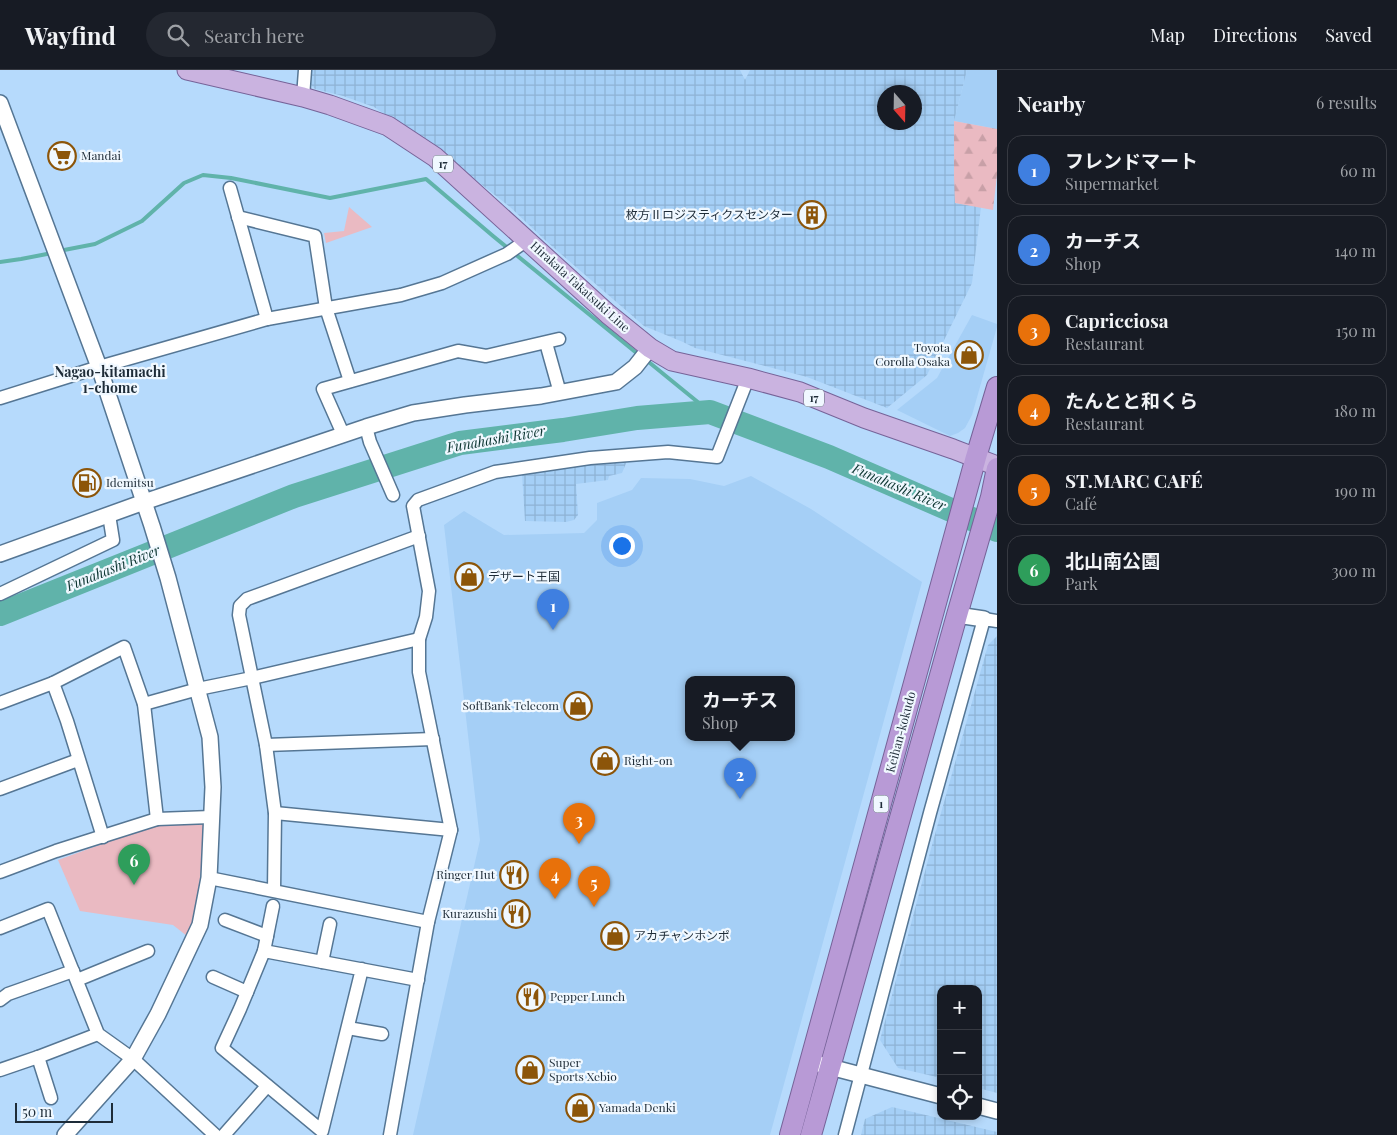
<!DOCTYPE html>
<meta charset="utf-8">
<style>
:root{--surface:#171b24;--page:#242831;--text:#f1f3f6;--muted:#9ea1a6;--line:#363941;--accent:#2563eb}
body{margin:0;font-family:"Playfair Display","Noto Sans JP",serif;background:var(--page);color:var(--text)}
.controls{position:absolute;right:15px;bottom:15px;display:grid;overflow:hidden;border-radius:10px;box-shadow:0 2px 8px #0003}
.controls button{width:45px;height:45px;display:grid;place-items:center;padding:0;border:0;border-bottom:1px solid var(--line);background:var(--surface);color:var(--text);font:25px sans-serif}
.compass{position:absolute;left:877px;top:15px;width:45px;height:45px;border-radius:50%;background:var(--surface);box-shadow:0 2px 8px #0003;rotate:160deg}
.scale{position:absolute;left:15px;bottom:12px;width:98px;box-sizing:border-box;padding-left:5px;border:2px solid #1e2c38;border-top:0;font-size:14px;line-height:18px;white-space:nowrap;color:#1e2c38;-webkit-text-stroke:4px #f0f8ff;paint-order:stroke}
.you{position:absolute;left:621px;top:475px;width:18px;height:18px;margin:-12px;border:4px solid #fff;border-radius:50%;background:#1a73e8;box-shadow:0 0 0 8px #1a73e833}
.badge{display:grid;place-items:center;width:32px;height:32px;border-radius:50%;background:var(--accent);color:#fff;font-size:16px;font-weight:700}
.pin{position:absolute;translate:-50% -41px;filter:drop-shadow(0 1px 2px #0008)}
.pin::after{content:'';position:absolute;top:26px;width:18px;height:15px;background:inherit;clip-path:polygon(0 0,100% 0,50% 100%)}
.popup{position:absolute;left:685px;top:606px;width:110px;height:65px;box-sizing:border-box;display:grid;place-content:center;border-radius:10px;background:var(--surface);filter:drop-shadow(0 1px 4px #0005);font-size:16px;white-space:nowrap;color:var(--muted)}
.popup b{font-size:19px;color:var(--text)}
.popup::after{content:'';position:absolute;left:50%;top:100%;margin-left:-10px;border:10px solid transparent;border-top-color:var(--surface)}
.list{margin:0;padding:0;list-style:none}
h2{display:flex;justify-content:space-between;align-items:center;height:65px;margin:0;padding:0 20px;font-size:21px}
h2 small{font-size:16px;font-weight:400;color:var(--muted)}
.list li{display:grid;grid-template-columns:32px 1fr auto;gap:15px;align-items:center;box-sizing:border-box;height:70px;margin:0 10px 10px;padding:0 10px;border:1px solid var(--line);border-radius:15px}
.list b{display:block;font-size:19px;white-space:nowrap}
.list p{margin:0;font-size:16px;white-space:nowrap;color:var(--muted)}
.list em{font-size:16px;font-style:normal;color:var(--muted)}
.icon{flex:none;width:28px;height:28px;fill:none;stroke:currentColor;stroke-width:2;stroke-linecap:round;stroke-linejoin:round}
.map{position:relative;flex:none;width:997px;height:1065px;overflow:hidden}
header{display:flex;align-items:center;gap:30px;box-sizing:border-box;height:70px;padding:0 25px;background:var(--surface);border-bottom:1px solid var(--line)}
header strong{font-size:24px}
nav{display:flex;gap:28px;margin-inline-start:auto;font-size:18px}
.search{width:350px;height:45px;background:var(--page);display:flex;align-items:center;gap:12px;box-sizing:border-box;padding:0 18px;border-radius:28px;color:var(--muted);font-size:19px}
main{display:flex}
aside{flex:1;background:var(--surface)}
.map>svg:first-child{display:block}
</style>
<header>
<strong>Wayfind</strong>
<div class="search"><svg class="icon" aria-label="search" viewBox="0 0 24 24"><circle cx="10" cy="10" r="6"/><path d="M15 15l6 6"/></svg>Search here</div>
<nav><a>Map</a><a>Directions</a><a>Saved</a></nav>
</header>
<main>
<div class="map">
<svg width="997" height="1065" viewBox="0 0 997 1065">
<defs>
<pattern id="industrial-grid" width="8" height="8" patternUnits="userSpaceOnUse" patternTransform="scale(1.25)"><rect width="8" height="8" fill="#a5cff6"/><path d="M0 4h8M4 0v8" fill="none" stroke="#8eb2d4"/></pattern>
<pattern id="forest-firs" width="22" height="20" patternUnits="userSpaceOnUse" patternTransform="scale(1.25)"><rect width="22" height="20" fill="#eabac2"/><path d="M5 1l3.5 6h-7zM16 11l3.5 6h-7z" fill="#c8a0a7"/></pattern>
</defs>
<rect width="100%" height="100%" fill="#b6dafc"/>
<g fill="#a5cff6" fill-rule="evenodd">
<polygon points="967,0 997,0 997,59 954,51"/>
<polygon points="972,245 997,254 997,257 972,345 965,358 958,363 950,366 897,340 937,308"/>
<path d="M751 406 811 439 922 512 770 1065H413L480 770 444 455 464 441 504 465 584 463 597 450V433L632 420 641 408 690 409 724 416ZM791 610V668H689V610Z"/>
</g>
<g fill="url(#industrial-grid)" fill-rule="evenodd">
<path d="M311 0H740L745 10 750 0H967L954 51 955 133 981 137 972 213 927 305 887 338 807 307 695 278 683 272 644 256 546 171 510 137 444 85 374 37 343 26 315 19 309 13ZM884 22H914V52H884Z"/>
<polygon points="627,391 622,403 609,406 608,410 576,414 578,445 574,450 566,452 525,451 522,404 572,396"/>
<polygon points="997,566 997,1023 978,1018 978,919 941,919 941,1008 898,998 880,970 932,775 988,575"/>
<polygon points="892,1037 997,1062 997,1065 861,1065 865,1049"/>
</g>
<g fill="#eabac2">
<polygon points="349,137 372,157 326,173 324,163 344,161"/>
<polygon points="200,752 206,755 196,844 187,866 173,855 80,841 58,790 157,754"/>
</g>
<polygon fill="url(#forest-firs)" points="954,51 997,59 997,105 993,140 955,133 954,107"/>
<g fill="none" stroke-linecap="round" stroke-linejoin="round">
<g stroke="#60b3aa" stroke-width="4">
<polyline points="59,181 95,174 142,151 184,113 203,105 231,108 330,128 426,109 493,166 639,285"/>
<polyline points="0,192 21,189 52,183"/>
<polyline points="645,289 710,342"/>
</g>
<polyline stroke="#60b3aa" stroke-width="24" points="0,544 294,426 460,373 563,360 637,348 710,342 829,387 997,460"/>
<defs>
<g id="minor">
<polyline points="303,27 305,0"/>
<polyline points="230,118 267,249"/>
<polyline points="238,147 315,166 326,238 350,311"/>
<polyline points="546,273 560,323"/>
<polyline points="0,328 99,297 267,249 401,225 442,213 507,184 527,170"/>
<polyline points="366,357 370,372 393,425"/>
<polyline points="343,364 323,319 458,281 486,286 559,269"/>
<polyline points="0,524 113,470 109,445"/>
<polyline points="53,613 124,577 144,634 157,749"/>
<polyline points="0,633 53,613 67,651 103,767"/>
<polyline points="144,634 198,619 252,608 419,569"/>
<polyline points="266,675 433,669"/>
<polyline points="0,719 78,690"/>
<polyline points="275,743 451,760"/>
<polyline points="0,802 56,781 157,749 211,747"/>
<polyline points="209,808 428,852"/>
<polyline points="274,820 275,743 266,675 239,545 240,536 247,529 419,466"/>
<polyline points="225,850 267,866"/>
<polyline points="0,858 48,839 98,964 133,989 215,1065"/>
<polyline points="264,881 273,836"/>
<polyline points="322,892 330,854"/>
<polyline points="362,899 322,1061 222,978 240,939 264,881 418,910"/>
<polyline points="213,907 247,922"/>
<polyline points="77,910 148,881"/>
<polyline points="0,930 8,924 73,901"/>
<polyline points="348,958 382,964"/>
<polyline points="0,1000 38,987"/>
<polyline points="51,1028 38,987 98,964"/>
<polyline points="224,1065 267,1016"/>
<polyline points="390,1065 428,852 451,760 419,602 419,569 426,547 429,521 413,436 418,430 495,402 590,388 668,382 717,387 748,308"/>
<polyline points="845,1065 930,743 984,549 997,551"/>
</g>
<g id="tertiary">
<polyline points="0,33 99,297 152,456 168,508 210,667 213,717 209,808 200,855 158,944 133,989 65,1065"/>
<polyline points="0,484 144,432 366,357 413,343 465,335 541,326 616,312 635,297 650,278"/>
<polyline points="957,545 984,549"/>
<polyline points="811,992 941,1026"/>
<polyline points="978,1036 997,1041"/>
</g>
<polyline id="primary" points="187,0 303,27 330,35 388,56 435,87 608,244 650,278 672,291 748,308 800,322 864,348 953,379 997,396"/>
<g id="trunk">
<polyline points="790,1065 976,387 997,317"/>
<polyline points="811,1065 957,545 991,427 997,398"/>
</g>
</defs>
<use href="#minor" stroke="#557694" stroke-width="15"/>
<use href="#tertiary" stroke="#557694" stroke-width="18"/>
<use href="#primary" stroke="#766398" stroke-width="21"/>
<use href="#trunk" stroke="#766398" stroke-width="22"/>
<use href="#minor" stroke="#fff" stroke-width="12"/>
<use href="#tertiary" stroke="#fff" stroke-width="15"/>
<use href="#primary" stroke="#cab3e0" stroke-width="19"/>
<use href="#trunk" stroke="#b89ad6" stroke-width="20"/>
</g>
<defs>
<symbol id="supermarket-ring" viewBox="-11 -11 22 22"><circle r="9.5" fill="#f0f8ff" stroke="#8c5509" stroke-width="1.5"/><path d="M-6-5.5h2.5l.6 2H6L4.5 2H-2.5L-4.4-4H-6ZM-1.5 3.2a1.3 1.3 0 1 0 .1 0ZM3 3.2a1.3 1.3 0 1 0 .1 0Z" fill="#8c5509"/></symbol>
<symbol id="building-ring" viewBox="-11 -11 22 22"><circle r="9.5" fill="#f0f8ff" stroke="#8c5509" stroke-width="1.5"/><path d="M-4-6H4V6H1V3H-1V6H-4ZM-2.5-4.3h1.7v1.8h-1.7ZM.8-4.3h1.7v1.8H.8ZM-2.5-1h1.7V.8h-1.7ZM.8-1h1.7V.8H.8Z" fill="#8c5509"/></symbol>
<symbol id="shop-ring" viewBox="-11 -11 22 22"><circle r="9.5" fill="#f0f8ff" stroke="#8c5509" stroke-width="1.5"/><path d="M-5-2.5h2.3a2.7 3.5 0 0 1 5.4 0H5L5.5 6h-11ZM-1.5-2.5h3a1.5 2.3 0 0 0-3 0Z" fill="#8c5509"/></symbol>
<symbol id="fuel-ring" viewBox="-11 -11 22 22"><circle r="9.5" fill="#f0f8ff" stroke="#8c5509" stroke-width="1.5"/><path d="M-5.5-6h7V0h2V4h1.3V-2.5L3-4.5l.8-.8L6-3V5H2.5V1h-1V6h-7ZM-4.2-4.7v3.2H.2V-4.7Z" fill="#8c5509"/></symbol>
<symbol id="restaurant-ring" viewBox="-11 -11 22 22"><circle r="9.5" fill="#f0f8ff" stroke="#8c5509" stroke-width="1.5"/><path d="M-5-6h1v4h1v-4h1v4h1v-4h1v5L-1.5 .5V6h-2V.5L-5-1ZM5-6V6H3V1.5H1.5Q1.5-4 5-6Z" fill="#8c5509"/></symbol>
</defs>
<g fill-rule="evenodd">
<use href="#supermarket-ring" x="46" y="70" width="32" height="32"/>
<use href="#building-ring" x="796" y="129" width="32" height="32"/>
<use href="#shop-ring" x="953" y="269" width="32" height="32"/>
<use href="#fuel-ring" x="71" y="397" width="32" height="32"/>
<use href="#shop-ring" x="453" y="491" width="32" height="32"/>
<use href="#shop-ring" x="562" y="620" width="32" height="32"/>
<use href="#shop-ring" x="589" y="675" width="32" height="32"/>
<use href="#restaurant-ring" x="498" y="789" width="32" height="32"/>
<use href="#restaurant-ring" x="500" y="828" width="32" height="32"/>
<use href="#shop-ring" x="599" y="850" width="32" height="32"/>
<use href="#restaurant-ring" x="515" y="911" width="32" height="32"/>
<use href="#shop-ring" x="514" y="984" width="32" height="32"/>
<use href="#shop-ring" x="564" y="1022" width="32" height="32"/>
</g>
<g text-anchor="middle" stroke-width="4.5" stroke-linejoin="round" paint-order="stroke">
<g fill="#f0f8ff" stroke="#5d6974" stroke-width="1">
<rect x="433" y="85.5" width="20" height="17" rx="4"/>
<rect x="804" y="319.5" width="20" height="17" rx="4"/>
<rect x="873.5" y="725.5" width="15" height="17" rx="4"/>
</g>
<g font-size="11" font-weight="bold" fill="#1e2c38">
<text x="443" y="98">17</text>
<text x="814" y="332">17</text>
<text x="881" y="738">1</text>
</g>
<g font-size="12" fill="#1e2c38" stroke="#f0f8ff" text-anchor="start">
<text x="81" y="90">Mandai</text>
<text x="793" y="149" text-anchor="end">枚方Ⅱロジスティクスセンター</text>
<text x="950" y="282" text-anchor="end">Toyota<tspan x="950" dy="14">Corolla Osaka</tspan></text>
<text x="106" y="417">Idemitsu</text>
<text x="488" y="511">デザート王国</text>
<text x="559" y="640" text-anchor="end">SoftBank Telecom</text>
<text x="624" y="695">Right-on</text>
<text x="495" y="809" text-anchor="end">Ringer Hut</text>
<text x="497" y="848" text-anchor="end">Kurazushi</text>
<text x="634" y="870">アカチャンホンポ</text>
<text x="550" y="931">Pepper Lunch</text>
<text x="549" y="997">Super<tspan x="549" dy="14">Sports Xebio</tspan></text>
<text x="599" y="1042">Yamada Denki</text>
</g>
<g font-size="12" fill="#1e2c38" stroke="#f0f8ff">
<text transform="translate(580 217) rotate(42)" y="4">Hirakata Takatsuki Line</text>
<text transform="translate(901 662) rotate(-75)" y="4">Keihan-kokudo</text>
</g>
<g font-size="14" font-weight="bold" fill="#1e2c38" stroke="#f0f8ff">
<text x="110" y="307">Nagao-kitamachi<tspan x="110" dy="16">1-chome</tspan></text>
</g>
<g font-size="14" font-style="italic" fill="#0c3531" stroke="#f0f8ff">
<text transform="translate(496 369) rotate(-10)" y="5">Funahashi River</text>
<text transform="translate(899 417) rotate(23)" y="5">Funahashi River</text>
<text transform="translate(113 498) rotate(-22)" y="5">Funahashi River</text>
</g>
</g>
</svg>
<div class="controls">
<button>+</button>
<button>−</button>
<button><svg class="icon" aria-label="locate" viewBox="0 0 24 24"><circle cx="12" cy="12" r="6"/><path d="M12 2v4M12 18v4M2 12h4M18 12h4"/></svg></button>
</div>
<svg class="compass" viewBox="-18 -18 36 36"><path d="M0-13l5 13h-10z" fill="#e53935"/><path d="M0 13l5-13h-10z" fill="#9ea1a6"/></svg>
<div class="scale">50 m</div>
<div class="you"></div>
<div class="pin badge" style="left:553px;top:560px;background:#3f7fe0">1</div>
<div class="pin badge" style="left:740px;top:729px;background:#3f7fe0">2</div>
<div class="popup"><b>カーチス</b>Shop</div>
<div class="pin badge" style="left:579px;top:774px;background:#e8710a">3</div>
<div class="pin badge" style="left:555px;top:829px;background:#e8710a">4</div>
<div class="pin badge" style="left:594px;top:837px;background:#e8710a">5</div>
<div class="pin badge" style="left:134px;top:815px;background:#2e9e5b">6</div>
</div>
<aside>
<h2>Nearby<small>6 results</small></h2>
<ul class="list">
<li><span class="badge" style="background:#3f7fe0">1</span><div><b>フレンドマート</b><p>Supermarket</p></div><em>60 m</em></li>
<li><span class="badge" style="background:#3f7fe0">2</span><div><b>カーチス</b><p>Shop</p></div><em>140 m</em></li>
<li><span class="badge" style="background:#e8710a">3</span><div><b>Capricciosa</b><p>Restaurant</p></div><em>150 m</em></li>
<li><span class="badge" style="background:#e8710a">4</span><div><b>たんとと和くら</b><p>Restaurant</p></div><em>180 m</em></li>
<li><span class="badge" style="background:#e8710a">5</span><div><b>ST.MARC CAFÉ</b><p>Café</p></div><em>190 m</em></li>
<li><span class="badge" style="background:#2e9e5b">6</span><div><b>北山南公園</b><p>Park</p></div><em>300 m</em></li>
</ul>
</aside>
</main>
